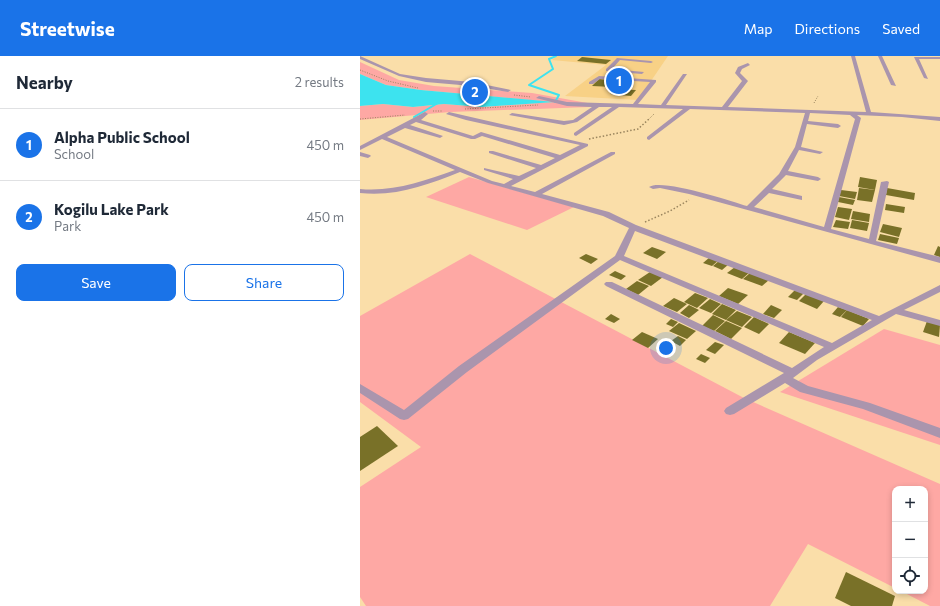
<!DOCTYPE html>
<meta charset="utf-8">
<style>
:root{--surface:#fff;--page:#f2f2f3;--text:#1f2937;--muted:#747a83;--line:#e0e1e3;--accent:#1a73e8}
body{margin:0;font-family:Commissioner,sans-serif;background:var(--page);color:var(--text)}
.controls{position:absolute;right:12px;bottom:12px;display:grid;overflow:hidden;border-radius:8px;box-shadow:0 2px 6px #0003}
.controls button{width:36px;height:36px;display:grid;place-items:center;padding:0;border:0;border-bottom:1px solid var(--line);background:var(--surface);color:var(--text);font:20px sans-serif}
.you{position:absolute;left:306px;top:292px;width:14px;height:14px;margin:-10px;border:3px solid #fff;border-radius:50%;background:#1a73e8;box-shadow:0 0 0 6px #1a73e833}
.badge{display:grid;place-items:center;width:26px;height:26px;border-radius:50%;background:var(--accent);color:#fff;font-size:13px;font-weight:700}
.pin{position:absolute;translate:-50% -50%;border:2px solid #fff;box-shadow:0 1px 4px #0006}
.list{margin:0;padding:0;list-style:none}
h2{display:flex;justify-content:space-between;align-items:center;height:52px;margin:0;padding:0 16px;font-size:17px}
h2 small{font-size:13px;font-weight:400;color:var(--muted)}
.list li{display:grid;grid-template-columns:26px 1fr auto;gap:12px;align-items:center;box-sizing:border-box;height:72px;padding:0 16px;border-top:1px solid var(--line)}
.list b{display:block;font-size:15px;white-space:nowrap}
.list p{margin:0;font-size:13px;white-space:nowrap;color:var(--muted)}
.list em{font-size:13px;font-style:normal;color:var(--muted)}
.actions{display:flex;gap:8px;padding:12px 16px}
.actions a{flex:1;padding:9px 0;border:1px solid var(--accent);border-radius:8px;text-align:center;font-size:14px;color:var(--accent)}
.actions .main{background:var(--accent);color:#fff}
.icon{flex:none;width:22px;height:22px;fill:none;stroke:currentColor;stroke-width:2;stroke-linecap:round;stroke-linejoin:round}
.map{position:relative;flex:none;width:580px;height:550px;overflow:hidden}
header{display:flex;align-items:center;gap:24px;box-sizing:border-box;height:56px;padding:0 20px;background:var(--accent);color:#fff}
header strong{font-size:19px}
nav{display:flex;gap:22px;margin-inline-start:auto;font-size:14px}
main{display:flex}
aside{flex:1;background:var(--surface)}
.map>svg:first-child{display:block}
</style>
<header>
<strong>Streetwise</strong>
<nav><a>Map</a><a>Directions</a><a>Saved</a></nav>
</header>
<main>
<aside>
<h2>Nearby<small>2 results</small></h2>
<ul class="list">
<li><span class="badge">1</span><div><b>Alpha Public School</b><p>School</p></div><em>450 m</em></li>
<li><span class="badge">2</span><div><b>Kogilu Lake Park</b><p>Park</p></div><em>450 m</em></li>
</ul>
<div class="actions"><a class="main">Save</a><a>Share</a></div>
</aside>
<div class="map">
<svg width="580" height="550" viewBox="0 0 580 550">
<rect width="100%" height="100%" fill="#fadea9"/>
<polygon fill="#f8d186" points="197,0 308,0 278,44 205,40 246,9 192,4"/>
<g fill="#fea8a4">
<polygon points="0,6 39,24 74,30 172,37 233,48 229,51 90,56 0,64 0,50 23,48 53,51 84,48 122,51 192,46 61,34 26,29 0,18"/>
<polygon points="109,121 214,151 167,174 66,141"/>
<polygon points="110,198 384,342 580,428 580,550 570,550 541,535 565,535 565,433 535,433 535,532 448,488 410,550 6,550 0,541 0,431 61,391 0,346 0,260"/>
<polygon points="524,273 580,289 580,389 420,336"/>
</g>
<polygon fill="#3de3ef" points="0,18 26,29 61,34 195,46 122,51 84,48 53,51 23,48 0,50"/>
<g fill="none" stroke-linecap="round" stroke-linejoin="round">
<g stroke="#3de3ef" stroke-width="2">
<polyline points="195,46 199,39 169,29 193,13 189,3 196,0"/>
<polyline points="54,61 78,47"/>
</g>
</g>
<g fill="#797128">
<polygon points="222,1 251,4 246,8 217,5"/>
<polygon points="239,23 259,25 253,31 232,30"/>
<polygon points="255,33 276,34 271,40 250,38"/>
<polygon points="500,121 517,124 515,134 498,131"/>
<polygon points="499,132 515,134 512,146 497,144"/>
<polygon points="527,132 555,137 554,144 526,139"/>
<polygon points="481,134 497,136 495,143 479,140"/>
<polygon points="479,141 495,144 493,149 478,146"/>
<polygon points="526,148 545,151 544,157 525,154"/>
<polygon points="478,151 492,153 489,164 475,161"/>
<polygon points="493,155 510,158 509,166 491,163"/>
<polygon points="476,164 490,166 488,173 473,171"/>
<polygon points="492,164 509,167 507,175 490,172"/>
<polygon points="523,168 542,172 539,181 520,176"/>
<polygon points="520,178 539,182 537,188 518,184"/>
<polygon points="578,190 580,191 580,201 574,199"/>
<polygon points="292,191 306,196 297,203 283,197"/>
<polygon points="226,198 238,203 231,208 219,202"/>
<polygon points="350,201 359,204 352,210 343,207"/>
<polygon points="360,204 369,208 362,214 353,210"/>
<polygon points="375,211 390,216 382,223 367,217"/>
<polygon points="255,215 266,220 261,224 249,219"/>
<polygon points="290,216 303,221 291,230 278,224"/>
<polygon points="390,217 409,224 402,230 383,223"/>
<polygon points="277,225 289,230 278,239 266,233"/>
<polygon points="368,232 388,239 378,248 359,240"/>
<polygon points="435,234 444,237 437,244 428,241"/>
<polygon points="335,237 348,242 337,252 324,246"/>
<polygon points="446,238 464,245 457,253 439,245"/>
<polygon points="314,242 327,248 317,256 303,250"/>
<polygon points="350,243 361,248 351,257 339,252"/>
<polygon points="362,248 376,254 366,264 352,258"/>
<polygon points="329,249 339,254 329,262 320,257"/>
<polygon points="411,249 422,254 414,262 403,258"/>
<polygon points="478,251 487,254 480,261 472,258"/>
<polygon points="487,254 509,263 503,270 481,261"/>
<polygon points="377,255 392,261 382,271 366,264"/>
<polygon points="251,258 260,263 254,267 245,263"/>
<polygon points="353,259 365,265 354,275 342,270"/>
<polygon points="394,261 409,268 399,278 384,271"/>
<polygon points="311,263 318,266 313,271 306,268"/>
<polygon points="366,265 382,272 371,283 355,275"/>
<polygon points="567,265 580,269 579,281 563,276"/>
<polygon points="319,267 336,275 327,283 309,275"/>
<polygon points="282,276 298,283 288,292 272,284"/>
<polygon points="429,276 455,287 445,298 419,287"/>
<polygon points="318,280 326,284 320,290 311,285"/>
<polygon points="355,286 364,289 355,298 346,294"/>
<polygon points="341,298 350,302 345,307 336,303"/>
<polygon points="17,370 38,390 0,415 0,381"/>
<polygon points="486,516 535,540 532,550 491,550 475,542"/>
</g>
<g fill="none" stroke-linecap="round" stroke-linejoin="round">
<g stroke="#9a855e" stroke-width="1" stroke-dasharray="1 1.5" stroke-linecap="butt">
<polyline points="0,14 28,25 58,32"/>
<polyline points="154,39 171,41"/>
<polyline points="454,47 458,40"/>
<polyline points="105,53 178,49"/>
<polyline points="73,55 82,55"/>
<polyline points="0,63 45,59"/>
<polyline points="288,64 294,58"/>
</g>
<g stroke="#9a855e" stroke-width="1.5" stroke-dasharray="1.5 2" stroke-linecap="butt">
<polyline points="229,83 278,73 289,63"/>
<polyline points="285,166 310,155 329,144"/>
</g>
<g fill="#aa95ad" fill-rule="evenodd">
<polygon points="0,0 40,18 66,22 112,26 151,34 148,36 112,30 66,26 39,20 0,3"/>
<path d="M491 0H495L511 56 580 61V65L542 61 497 59 501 62 471 173 509 183 521 126 527 125 529 126 516 185 580 201V207L329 138 300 132 293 133 289 131C301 122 371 145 387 150L419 118 435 91 445 57 330 53 289 84 287 83V81L323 53 259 51 216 80 214 79V77L252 51H239L217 66 204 69 149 59 152 57 204 65 213 64 232 51 207 50 176 42 179 40 207 46 273 48 290 26 240 23 233 28H229V26L239 20 296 24V26L278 48 301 49 323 18H327L306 49 362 51 382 25 375 17 378 11 388 7 390 9 382 13 380 17 388 25 368 51 506 56ZM450 57 490 59 495 63 464 171 394 151 409 137 442 144V140L412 133 426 119 458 125 461 123 458 121 428 115 439 94 460 98 463 96 441 91 447 68 478 72 481 70 478 68 448 65Z"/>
<polygon points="518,0 522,0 536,30 531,29"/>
<polygon points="554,1 580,1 580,3 559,3 568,23 564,22"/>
<polygon points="257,2 291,5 293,6 291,7 260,4 252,13 284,16 282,18 246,15 246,13"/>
<path d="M65 56 68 58 61 64 113 80 121 76 200 99 220 89 106 64 86 58 89 56 228 88V90L151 130 175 136 251 96H255V98L182 138 249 156 276 169 519 260 580 229V236L544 254 580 264V270L536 258 457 304 433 322 448 330 510 347 580 372V382L503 353 440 336 425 327 374 358 370 359 366 358 364 355 366 352 424 317 246 230 244 228 246 226H252L432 312 464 291 260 204 107 316 48 363 44 364 40 363 0 337V328L44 354 99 310 255 200 269 172 243 160 128 127 100 116C67 129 36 141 0 137V133C34 136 63 125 95 114L22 83 0 94V90ZM56 66 111 83H115L122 80 195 102 181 109 133 95H129V97L176 112 159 120 124 112V114L153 123 144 128 132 125 27 81 45 72 80 82 83 80 50 69ZM275 175 512 264 472 287 264 200Z"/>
<polygon points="0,96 10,99 11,100 8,102 0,100"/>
</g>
</g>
</svg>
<div class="controls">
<button>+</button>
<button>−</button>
<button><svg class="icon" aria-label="locate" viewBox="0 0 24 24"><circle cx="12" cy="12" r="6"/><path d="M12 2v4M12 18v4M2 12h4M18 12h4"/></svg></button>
</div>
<div class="you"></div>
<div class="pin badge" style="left:259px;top:25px">1</div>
<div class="pin badge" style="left:115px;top:36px">2</div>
</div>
</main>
